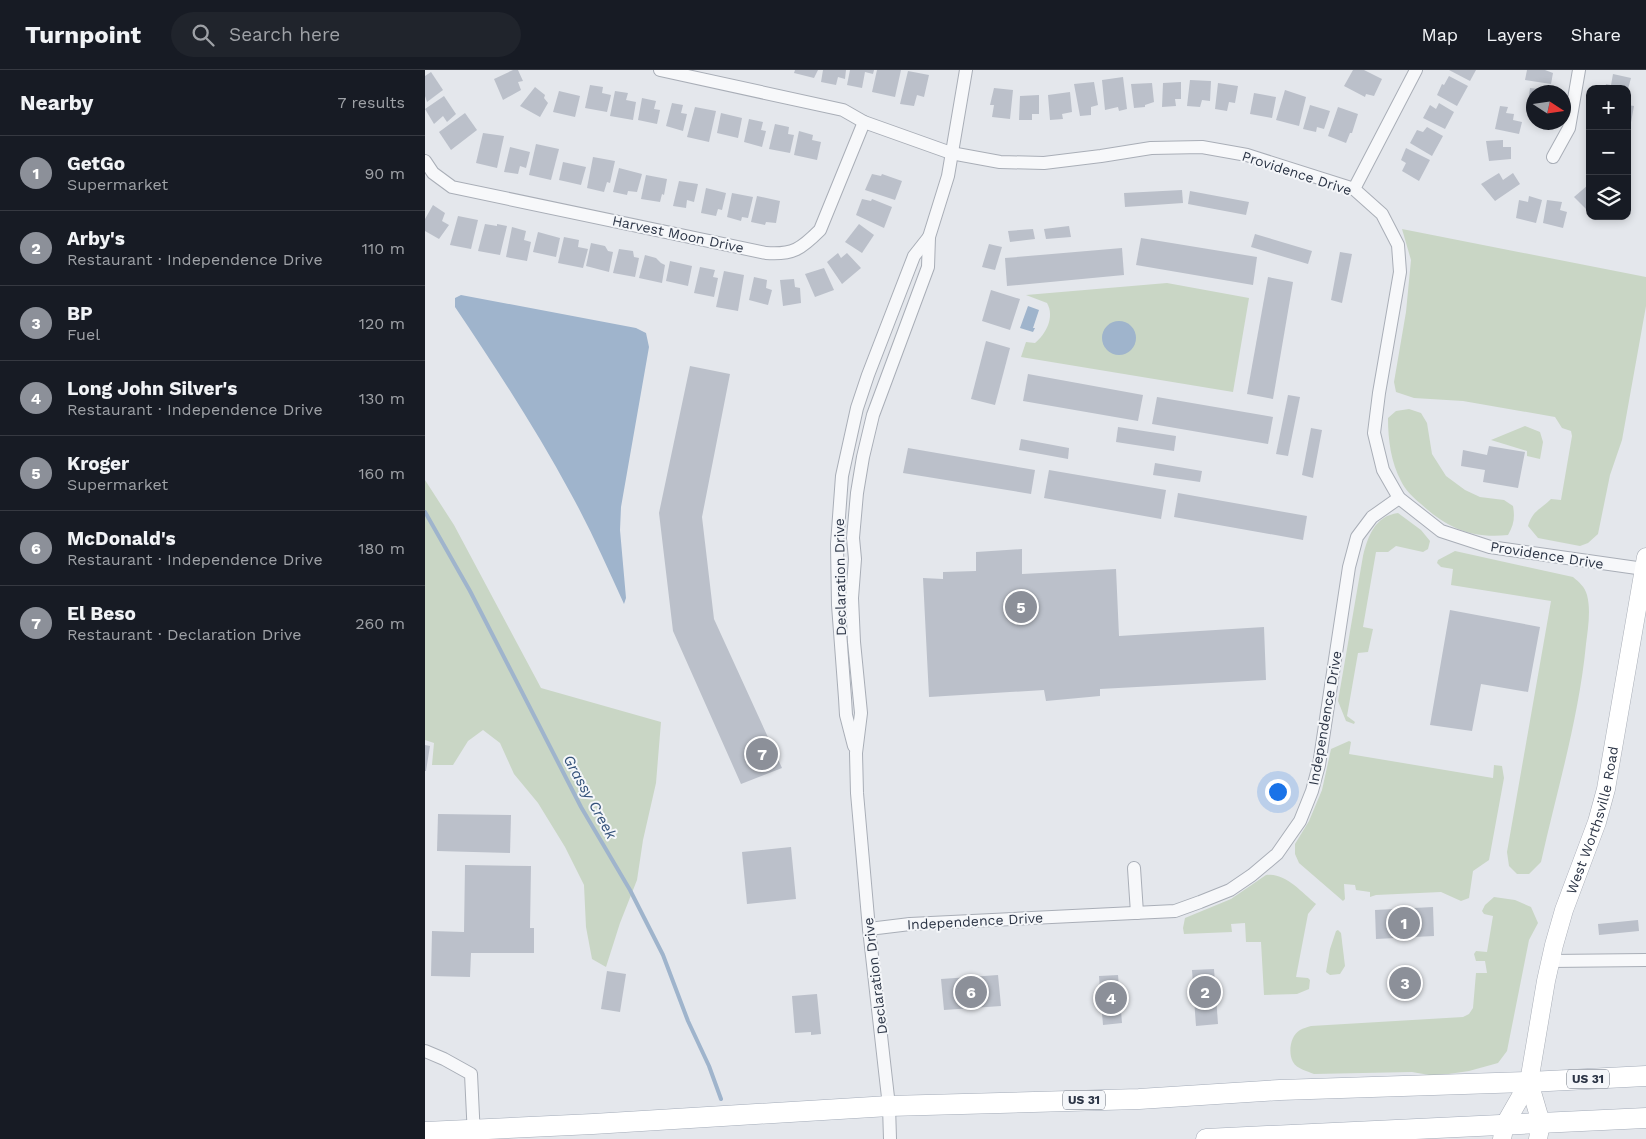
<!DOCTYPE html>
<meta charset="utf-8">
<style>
:root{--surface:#171b24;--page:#20242c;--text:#f1f3f6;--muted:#9ea1a6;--line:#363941;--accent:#8c9099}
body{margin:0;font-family:"Work Sans",sans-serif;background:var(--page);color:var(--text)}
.controls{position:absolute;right:15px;top:15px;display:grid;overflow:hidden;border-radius:10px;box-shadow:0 2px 8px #0003}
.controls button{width:45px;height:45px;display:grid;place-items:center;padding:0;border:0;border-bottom:1px solid var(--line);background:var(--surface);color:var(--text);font:25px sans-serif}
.compass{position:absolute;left:1101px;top:15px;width:45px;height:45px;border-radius:50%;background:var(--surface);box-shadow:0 2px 8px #0003;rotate:102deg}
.you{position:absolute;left:852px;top:721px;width:18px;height:18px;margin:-12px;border:4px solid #fff;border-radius:50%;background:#1a73e8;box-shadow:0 0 0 8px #1a73e833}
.badge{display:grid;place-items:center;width:32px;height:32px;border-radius:50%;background:var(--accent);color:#fff;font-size:16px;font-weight:700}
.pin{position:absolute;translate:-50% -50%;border:2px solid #fff;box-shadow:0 1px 5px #0006}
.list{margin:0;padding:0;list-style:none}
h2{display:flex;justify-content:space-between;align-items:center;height:65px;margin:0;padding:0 20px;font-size:21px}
h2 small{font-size:16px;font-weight:400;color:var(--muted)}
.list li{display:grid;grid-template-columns:32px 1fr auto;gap:15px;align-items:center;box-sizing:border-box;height:75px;padding:0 20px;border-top:1px solid var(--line)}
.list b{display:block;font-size:19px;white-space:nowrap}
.list p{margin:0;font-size:16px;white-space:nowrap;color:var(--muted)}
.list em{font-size:16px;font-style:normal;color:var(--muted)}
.icon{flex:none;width:28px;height:28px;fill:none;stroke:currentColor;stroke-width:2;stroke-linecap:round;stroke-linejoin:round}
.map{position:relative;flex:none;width:1221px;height:1069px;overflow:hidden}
header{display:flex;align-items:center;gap:30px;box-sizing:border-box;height:70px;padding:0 25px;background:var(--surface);border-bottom:1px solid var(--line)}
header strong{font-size:24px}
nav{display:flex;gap:28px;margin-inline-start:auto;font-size:18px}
.search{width:350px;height:45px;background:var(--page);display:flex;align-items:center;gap:12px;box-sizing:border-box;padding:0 18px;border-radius:28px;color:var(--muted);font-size:19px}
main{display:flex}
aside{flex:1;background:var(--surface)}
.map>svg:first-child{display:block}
</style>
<header>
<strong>Turnpoint</strong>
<div class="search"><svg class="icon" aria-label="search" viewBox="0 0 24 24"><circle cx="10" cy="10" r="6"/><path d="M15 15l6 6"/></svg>Search here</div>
<nav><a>Map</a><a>Layers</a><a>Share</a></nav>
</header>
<main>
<aside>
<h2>Nearby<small>7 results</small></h2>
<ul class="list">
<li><span class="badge">1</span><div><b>GetGo</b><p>Supermarket</p></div><em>90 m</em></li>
<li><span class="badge">2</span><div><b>Arby's</b><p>Restaurant · Independence Drive</p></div><em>110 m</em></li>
<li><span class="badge">3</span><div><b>BP</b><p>Fuel</p></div><em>120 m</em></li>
<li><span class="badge">4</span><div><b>Long John Silver's</b><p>Restaurant · Independence Drive</p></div><em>130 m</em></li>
<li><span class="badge">5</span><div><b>Kroger</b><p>Supermarket</p></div><em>160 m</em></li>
<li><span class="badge">6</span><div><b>McDonald's</b><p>Restaurant · Independence Drive</p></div><em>180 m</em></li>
<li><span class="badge">7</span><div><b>El Beso</b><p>Restaurant · Declaration Drive</p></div><em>260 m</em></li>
</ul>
</aside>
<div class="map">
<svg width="1221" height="1069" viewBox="0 0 1221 1069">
<rect width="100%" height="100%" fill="#e4e7ec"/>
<g fill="#c9d6c5">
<path d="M977 159 1221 207V236L1197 370 1185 405 1173 464 1163 473 1155 476 1113 468 1103 456C1108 440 1115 440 1126 429L1136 430 1147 366 1146 361 1137 358 1130 347 1038 331 989 328 971 322 969 312 981 242 986 190Z"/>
<path d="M742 213 824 228 808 322 596 287 601 272 610 273C621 264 630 247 622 233L601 225Z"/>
<path d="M984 339 996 343 1002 353 1007 384 1021 406 1040 420 1055 427 1079 430 1088 436C1090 447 1089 455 1083 465 1047 469 1022 458 996 434 989 428 980 420 976 411 966 392 963 370 963 348L971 341Z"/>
<polygon points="1100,356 1115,362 1118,372 1115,389 1102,386 1102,381 1066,370"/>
<polygon points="0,410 29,455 116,618 236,652 231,713 218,770 212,810 195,853 181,897 167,889 161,857 159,815 140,777 113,733 89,704 75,673 58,660 43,671 28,695 7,695 9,673 0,670"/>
<path d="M973 443 996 460 1005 471 1003 479 998 482 971 476 963 482H951L938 557 948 559 943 582 933 583 922 646 930 652 929 654 921 651 913 631 938 486C943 466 950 446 973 443Z"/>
<path d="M1030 481 1148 507C1154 512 1160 517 1162 525 1166 540 1163 559 1161 574 1154 648 1132 720 1116 792L1104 804H1092L1084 796 1082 782 1126 531 1026 515 1028 499 1016 497 1012 493 1013 490Z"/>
<polygon points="924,671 926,672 924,684 1068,708 1069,695 1077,696 1079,708 1064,790 1048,801 1044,828 1036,831 1016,822 951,825 945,827 945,822 931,820 930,815 919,814 920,829 918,831 874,793 870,784 870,774 884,751 897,720 906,679"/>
<path d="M841 805C861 803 876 822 891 834L883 844 871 907 883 908 885 910 884 919 872 924 839 925 836 872H821L820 853 806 854 807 862 759 864 758 858 760 848 806 829Z"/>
<path d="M1069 827 1090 830 1106 837 1113 853 1104 870 1082 981 1073 993 1044 1001 1010 1006 987 1002 889 1004C882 1001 872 999 868 992 863 983 865 966 875 960 878 958 883 957 886 956L1038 947 1044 944 1048 938 1051 903H1062L1060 891H1051L1049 884 1051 881 1062 882 1068 846 1059 844 1057 841 1060 835Z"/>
<polygon points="913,860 916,863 920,896 915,904 905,905 901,902 905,879 911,861"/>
</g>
<g fill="#9fb4cc">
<path d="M36 225 211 258 221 263 224 277 196 437 195 460 201 528 199 534C182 497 166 460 146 424 111 359 71 298 30 237V228Z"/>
<polygon points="603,236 614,240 608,258 610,258 608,262 595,258"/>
<circle cx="694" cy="268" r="17"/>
</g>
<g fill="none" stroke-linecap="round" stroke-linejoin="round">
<polyline stroke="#9fb4cc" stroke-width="4" points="0,442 45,521 156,737 205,820 238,885 263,951 284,996 296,1029"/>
</g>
<g fill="#bbc0ca">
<polygon points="88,0 93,0 98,11 93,12 96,20 78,30 69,9"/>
<polygon points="370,0 393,0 389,8 369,3"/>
<polygon points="398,0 421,0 420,9 413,7 411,15 396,12"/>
<polygon points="425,0 449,0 448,4 440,2 437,18 422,15"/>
<polygon points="452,0 476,0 470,27 447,22"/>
<polygon points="928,0 939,0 957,9 949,26 941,24 940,27 919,16"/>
<polygon points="1024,0 1051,0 1045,11"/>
<polygon points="1102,0 1120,0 1128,3 1126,14 1100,10"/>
<polygon points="483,1 504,5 499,27 492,25 489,36 475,34"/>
<polygon points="6,2 18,20 2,32 0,26 0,6"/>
<polygon points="1188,4 1206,8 1203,19 1180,19 1181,14 1186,15"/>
<polygon points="1024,6 1043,16 1032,36 1012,25 1017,14 1019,15"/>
<polygon points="698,7 702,39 694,41 693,37 680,40 677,10"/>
<polygon points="765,10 786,11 785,31 777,30 775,37 762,36"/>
<polygon points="669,12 673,35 666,37 666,45 655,46 649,14"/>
<polygon points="756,12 756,29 750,29 751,36 737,37 738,13"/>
<polygon points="727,13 729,32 720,35 720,37 709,38 706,14"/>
<polygon points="793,13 813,16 810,33 804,32 802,41 790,39"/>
<polygon points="165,15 178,17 177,23 186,25 182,42 160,38"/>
<polygon points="110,17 120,25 119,28 123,33 115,47 95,36"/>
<polygon points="569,18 588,20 585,49 567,47 569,35 565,35"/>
<polygon points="1105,18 1124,20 1123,22 1108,22 1108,40 1102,39"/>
<polygon points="860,20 881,27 874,56 851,50"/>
<polygon points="134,21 155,26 150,47 128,42"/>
<polygon points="190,21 203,23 201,30 211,32 208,50 185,46"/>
<polygon points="645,22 647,42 637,44 638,49 625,50 623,25"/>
<polygon points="829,23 851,27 847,48 825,44"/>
<polygon points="614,25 614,44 607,44 607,50 594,50 595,26"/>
<polygon points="19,26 31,44 22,52 18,46 9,54 0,39"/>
<polygon points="217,28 231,31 229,39 235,40 232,54 213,50"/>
<polygon points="247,33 258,35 256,43 262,44 258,61 241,56"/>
<polygon points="1014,33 1029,42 1020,59 998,48 1005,35 1011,39"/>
<polygon points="885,35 905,41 899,59 892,57 891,62 878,59"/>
<polygon points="1202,35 1209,36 1205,58 1202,57"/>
<polygon points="1075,36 1083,37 1081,43 1089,44 1088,50 1097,52 1094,64 1070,59"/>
<polygon points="270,37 291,41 284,72 262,67"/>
<polygon points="913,37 933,44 927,63 925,63 921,73 903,66"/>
<polygon points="40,43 52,60 26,80 14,62"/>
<polygon points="296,43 317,48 313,68 292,63"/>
<polygon points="324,49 338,52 336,60 341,61 337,77 319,72"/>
<polygon points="350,54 364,57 363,64 369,65 365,83 344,79"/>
<polygon points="1002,57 1018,66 1007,86 985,73 992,60 998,62"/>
<polygon points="374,61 388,65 387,70 396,72 392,90 369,85"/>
<polygon points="58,63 79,66 72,98 51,93"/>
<polygon points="1078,70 1078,77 1086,77 1086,89 1064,91 1061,71"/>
<polygon points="111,74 134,79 126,110 104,105"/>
<polygon points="85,77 105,82 101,98 95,96 93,104 79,102"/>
<polygon points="981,78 1005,90 994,111 977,101 981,93 976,90"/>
<polygon points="168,87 190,91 185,113 182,112 179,122 162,118"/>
<polygon points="138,92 161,97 156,115 134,110"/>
<polygon points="194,98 217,104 212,122 203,121 202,125 188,122"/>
<polygon points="1074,103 1078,110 1088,103 1095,114 1070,131 1056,114"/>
<polygon points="447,104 456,106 457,104 477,111 470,130 440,120"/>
<polygon points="221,105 242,109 239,125 237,124 235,132 216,129"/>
<polygon points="254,111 273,114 269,132 262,130 261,138 248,136"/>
<polygon points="1163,115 1165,115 1165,143 1149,127"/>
<polygon points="281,118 301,123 297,140 293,139 291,146 276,143"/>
<polygon points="757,120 758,133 700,137 699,123"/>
<polygon points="765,121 824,132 821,145 763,134"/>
<polygon points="307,123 328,127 323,148 317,147 316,151 302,147"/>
<polygon points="332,126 355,131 351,153 341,152 340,155 326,152"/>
<polygon points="1104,126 1117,130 1111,153 1091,148 1094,130 1103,132"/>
<polygon points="437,129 446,131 447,129 467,137 459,158 431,145"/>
<polygon points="1122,130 1137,132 1135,140 1142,142 1138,158 1118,153"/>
<polygon points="8,135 20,143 17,151 24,155 14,169 0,161 0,149"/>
<polygon points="33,146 53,150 46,179 25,175"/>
<polygon points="60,154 72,156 72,154 82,156 75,185 53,181"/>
<polygon points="434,154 449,165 437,183 420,172"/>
<polygon points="644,156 646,167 621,169 619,159"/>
<polygon points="87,157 101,161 99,170 106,172 102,191 81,187"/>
<polygon points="608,159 610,169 585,172 583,161"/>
<polygon points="113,162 135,168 131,187 108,182"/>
<polygon points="830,164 887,181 883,194 826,177"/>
<polygon points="139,167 154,170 153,177 163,179 158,198 133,193"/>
<polygon points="716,168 832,187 828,215 711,195"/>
<polygon points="166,173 180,176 183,181 188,182 184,202 161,196"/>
<polygon points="564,174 577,177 570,200 557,197"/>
<polygon points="697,178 699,205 582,216 580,188"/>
<polygon points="194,179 208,181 209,187 214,188 210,207 188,203"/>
<polygon points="915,182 927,184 917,233 906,230"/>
<polygon points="413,183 416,188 422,183 436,198 417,214 402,192"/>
<polygon points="220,185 231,188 236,193 240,195 237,213 214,208"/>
<polygon points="245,191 267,196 263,216 241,211"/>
<polygon points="275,197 290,200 288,207 293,208 289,227 269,223"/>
<polygon points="399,198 409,220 390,227 380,204"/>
<polygon points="299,201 319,205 313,241 291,237"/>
<polygon points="329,207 342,210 341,218 347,220 343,235 324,230"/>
<polygon points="843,207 868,212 848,329 822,324"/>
<polygon points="369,209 370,217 375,218 376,233 358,236 355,210"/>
<polygon points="566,220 595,229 585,260 557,251"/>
<polygon points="561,271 585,278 570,335 546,329"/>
<polygon points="265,296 305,304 277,447 289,549 357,698 316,714 248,561 234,443"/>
<polygon points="603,304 718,325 713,351 598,331"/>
<polygon points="863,325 875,327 863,386 851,384"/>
<polygon points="732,327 848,347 843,374 727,354"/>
<polygon points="693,357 751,366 749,381 691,372"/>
<polygon points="886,358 897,360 888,408 877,405"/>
<polygon points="596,369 644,378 643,389 594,380"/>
<polygon points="1064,376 1100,382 1093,418 1058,412 1060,400 1036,396 1038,380 1062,385"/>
<polygon points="483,378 610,400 606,424 478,403"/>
<polygon points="730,393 777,401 775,412 728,405"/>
<polygon points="624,400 741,420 736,449 619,428"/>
<polygon points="753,423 882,446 878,470 749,447"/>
<polygon points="597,479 597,504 691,499 694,566 839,557 841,610 675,619 675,626 621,631 619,620 504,627 498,508 518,509 518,502 551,501 551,482"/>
<polygon points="1025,540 1115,557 1103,622 1056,614 1047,661 1005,655"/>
<polygon points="0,675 5,676 1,701 0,701"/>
<polygon points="13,744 86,745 85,783 12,781"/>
<polygon points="366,777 371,829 322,834 317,782"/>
<polygon points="40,795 106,796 105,858 109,858 109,883 46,883 45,907 6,906 7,861 39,862"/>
<polygon points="1008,837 1009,866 951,869 950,840"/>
<polygon points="1213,850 1214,861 1174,865 1173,854"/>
<polygon points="789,899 793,954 771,956 767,900"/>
<polygon points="182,901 201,904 195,942 176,939"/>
<polygon points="573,905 576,936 519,940 516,909"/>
<polygon points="693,905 697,953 678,955 674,906"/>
<polygon points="392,924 396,964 386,965 386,962 370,963 367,926"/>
</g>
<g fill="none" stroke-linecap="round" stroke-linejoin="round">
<defs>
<g id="minor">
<polyline points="235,0 418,40 439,52 526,83 575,92 619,93 676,86 726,78 777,77 822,85 929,119 957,144 973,175 975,202 954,323 949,363 958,400 974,428 1016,461 1065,477 1219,499"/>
<polyline points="1128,87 1144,58 1154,0"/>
<path d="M0 91 8 103 27 117 341 183C368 185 376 179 395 160L439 52"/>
<polyline points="929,119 991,0"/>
<polyline points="429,676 421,645 420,628 413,535 412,474 417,406 432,338 443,305 489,186 504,167"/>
<polyline points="709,798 712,843"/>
<polyline points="444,859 485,854 750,841 775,832 805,820 827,805 852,784 875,751 887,721 894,695 924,497 932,467 947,447 974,428"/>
<polyline points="1125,891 1221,890"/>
<polyline points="0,981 19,989 46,1004 49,1067"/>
<polyline points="465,1069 464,1036 460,1001 444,859 432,723 431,683 436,643 429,572 427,528 430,489 428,468 432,423 438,387 448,345 503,197 504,167 523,106 541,0"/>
</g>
<g id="secondary">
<polyline points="1104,1012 1116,1053 1113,1069"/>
<path id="s1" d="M1077 1069 1080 1054 1104 1012 1121 911 1129 875 1139 840 1172 752 1181 719 1221 487"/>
</g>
<g id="primary">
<polyline points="0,1062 168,1054 464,1036 714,1029 855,1020 1104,1012 1221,1006"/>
<polyline points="781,1069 1221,1048"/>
</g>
</defs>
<use href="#minor" stroke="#a9aeb7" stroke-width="14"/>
<use href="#secondary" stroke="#a9aeb7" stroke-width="19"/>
<use href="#primary" stroke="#a3abb8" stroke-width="21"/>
<use href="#minor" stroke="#f7f8fa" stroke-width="12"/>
<use href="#secondary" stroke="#fff" stroke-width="18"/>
<use href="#primary" stroke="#fff" stroke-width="20"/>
</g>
<g text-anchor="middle" stroke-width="4" stroke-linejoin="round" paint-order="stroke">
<g fill="#f4f6f9" stroke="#676e7b" stroke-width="1">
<rect x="1142" y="999.5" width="42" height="19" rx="4"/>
<rect x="638" y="1020.5" width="42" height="19" rx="4"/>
</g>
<g font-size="12" font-weight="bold" fill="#2b3445">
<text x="1163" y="1013">US 31</text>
<text x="659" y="1034">US 31</text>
</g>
<g font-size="14" fill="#2b3445" stroke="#f4f6f9">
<text transform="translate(872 103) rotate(18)" y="5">Providence Drive</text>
<text transform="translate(253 164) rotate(12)" y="5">Harvest Moon Drive</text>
<text transform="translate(1122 485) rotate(9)" y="5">Providence Drive</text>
<text transform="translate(415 507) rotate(-91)" y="5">Declaration Drive</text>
<text transform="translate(900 648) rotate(-80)" y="5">Independence Drive</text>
<text dy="5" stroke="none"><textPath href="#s1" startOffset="334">West Worthsville Road</textPath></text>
<text transform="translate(550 851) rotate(-3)" y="5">Independence Drive</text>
<text transform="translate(450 906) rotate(-97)" y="5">Declaration Drive</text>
</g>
<g font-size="15" font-style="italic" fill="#34527a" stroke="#f4f6f9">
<text transform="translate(165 727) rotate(61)" y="5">Grassy Creek</text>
</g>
</g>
</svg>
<div class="controls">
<button>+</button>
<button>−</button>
<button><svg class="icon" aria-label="layers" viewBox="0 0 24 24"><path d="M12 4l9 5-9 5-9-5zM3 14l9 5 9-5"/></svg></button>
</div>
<svg class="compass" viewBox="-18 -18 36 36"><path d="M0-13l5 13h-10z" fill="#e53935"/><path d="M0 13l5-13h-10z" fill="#9ea1a6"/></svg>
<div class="you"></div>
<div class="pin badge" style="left:979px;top:853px">1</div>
<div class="pin badge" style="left:780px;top:922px">2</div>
<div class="pin badge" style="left:980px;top:913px">3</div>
<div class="pin badge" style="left:686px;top:928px">4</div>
<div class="pin badge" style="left:596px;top:537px">5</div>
<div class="pin badge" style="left:546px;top:922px">6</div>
<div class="pin badge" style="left:337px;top:684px">7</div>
</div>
</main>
